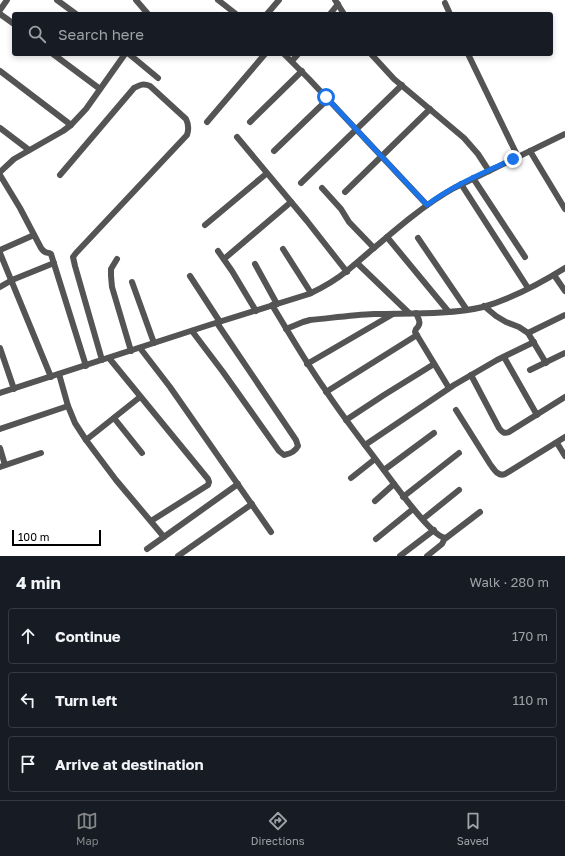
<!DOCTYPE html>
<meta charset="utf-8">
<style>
:root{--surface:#171b24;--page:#20242c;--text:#f1f3f6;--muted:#9ea1a6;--line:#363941;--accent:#858687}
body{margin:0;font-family:"Golos Text",sans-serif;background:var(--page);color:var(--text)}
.scale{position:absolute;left:12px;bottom:10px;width:89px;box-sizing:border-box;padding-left:4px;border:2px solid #000;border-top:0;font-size:11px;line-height:14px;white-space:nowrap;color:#000;-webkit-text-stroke:3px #fff;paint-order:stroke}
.stop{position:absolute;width:12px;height:12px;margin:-9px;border:3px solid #1a73e8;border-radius:50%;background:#fff}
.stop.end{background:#1a73e8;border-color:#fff;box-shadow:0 1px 4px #0008}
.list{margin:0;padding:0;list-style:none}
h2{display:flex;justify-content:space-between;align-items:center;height:52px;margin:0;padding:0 16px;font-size:17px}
h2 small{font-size:13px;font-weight:400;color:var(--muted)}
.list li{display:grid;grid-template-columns:26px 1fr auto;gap:12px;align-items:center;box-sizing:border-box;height:56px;margin:0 8px 8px;padding:0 8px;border:1px solid var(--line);border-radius:4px}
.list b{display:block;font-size:15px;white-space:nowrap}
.list em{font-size:13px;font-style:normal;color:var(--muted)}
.icon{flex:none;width:22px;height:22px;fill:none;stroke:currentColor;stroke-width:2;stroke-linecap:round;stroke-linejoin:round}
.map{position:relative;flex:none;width:565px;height:556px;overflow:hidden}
.search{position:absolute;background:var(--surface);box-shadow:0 2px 6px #0003;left:12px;right:12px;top:12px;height:44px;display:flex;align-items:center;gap:10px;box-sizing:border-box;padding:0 14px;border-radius:4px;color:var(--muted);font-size:15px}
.sheet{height:244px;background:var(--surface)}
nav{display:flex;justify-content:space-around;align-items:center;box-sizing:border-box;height:56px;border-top:1px solid var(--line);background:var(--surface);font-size:11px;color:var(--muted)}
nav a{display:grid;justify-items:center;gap:2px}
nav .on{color:var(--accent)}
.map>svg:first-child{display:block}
</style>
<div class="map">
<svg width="565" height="556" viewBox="0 0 565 556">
<rect width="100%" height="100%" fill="#fff"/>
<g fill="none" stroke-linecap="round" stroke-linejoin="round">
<g stroke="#545454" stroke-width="6">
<polyline points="57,0 76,14"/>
<polyline points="136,0 148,14"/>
<polyline points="218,0 236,14"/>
<polyline points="335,0 344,14"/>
<polyline points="445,3 450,14"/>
<polyline points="0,10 7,0"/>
<polyline points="0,14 14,24"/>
<polyline points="267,14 279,0"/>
<polyline points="330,14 338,4"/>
<polyline points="53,54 100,89"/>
<polyline points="129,54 158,78"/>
<polyline points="284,54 309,79 427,205"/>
<polyline points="371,54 394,79 464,138 478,154 489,171"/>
<polyline points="468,54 518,157"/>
<polyline points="292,61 298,54"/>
<polyline points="0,71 71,125"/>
<polyline points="207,122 265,54"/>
<polyline points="250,122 302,71"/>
<polyline points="0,128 29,150"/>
<polyline points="237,137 307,221 347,272"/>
<polyline points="274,151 328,99"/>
<polyline points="530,151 565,209"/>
<polyline points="0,172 14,159 63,131 71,125 86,109 125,54"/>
<path d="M0 175 20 208 41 248C43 251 45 253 49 253L51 254 86 366"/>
<path d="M60 175 134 88C140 85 143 83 150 86L186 119C189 125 189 129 187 135L76 253 73 257 75 266 102 360"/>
<polyline points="473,178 525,257"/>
<polyline points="301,183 402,85"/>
<polyline points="461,184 528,288"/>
<polyline points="322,188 341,209 349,222 374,248"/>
<polyline points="345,192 430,109"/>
<polyline points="205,225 266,174"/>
<polyline points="387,237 448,311"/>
<polyline points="418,238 467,310"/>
<polyline points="283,249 311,293"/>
<polyline points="0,250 34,235"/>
<polyline points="218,251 232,271 256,311"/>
<polyline points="0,253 51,377"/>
<polyline points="117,259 111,269 111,276 112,287 131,351"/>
<polyline points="224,259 291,202"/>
<polyline points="357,263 409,313"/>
<polyline points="255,264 277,304"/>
<polyline points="554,275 565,291"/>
<polyline points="190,276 220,322"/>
<polyline points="132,282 154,343"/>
<polyline points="0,287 12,280 54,263"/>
<path d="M272 305C289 333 305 361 324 388 342 416 363 442 383 469 393 482 432 538 446 538L480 512"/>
<polyline points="484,306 496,316 506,322 519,327 528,333 546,363"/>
<path d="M416 313C419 320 422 323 416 329L415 332 449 388"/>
<path d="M286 329 303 322 310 320C331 318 353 315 374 314 409 313 449 315 483 307 510 299 541 283 565 268"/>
<path d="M192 331 223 372 279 451 284 455C290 454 295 452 298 446L296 440 217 323"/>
<polyline points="528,333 565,315"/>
<polyline points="0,348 14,389"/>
<polyline points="140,348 170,387 271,532"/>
<polyline points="504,357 537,415"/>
<polyline points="109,358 208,479 209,482 208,485 151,521"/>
<polyline points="307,364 393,314"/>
<polyline points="530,370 565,353"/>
<polyline points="59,374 68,406 75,423 86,440 116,480 164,537"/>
<path d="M471 375 499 428C502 432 504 434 509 432L565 397"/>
<polyline points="326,392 417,335"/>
<path d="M0 393 206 326 309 294C324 287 336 280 348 270 382 242 415 210 454 188L565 134"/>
<path d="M456 410 490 464C494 469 498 477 505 474L565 437"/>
<polyline points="114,418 142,453"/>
<polyline points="346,420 384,395 434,364"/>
<polyline points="0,429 68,406"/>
<polyline points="86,440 140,397"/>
<polyline points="557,443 565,456"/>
<polyline points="365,445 454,385 497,360 534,342"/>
<polyline points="0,448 5,465"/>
<polyline points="0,467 41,453"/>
<polyline points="384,470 434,433"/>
<polyline points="351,478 375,459"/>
<polyline points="403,497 459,453"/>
<polyline points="375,501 394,484"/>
<polyline points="423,519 459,490"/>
<polyline points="376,539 413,509"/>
<polyline points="147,549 238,484"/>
<polyline points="178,556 252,504"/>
<polyline points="400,556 434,530"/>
<polyline points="427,556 442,544 445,538"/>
</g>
</g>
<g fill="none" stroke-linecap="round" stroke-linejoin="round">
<path stroke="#1a73e8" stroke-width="5" d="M326 97 427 205C453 185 484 173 513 159"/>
</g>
</svg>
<div class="scale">100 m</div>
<div class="stop" style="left:326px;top:97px"></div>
<div class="stop end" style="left:513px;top:159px"></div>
<div class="search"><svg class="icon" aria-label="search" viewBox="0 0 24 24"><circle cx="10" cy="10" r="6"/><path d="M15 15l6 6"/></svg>Search here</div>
</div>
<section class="sheet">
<h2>4 min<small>Walk · 280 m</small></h2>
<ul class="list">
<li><svg class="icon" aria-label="ahead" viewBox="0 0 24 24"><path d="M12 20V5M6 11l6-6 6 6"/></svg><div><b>Continue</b></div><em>170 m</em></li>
<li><svg class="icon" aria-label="left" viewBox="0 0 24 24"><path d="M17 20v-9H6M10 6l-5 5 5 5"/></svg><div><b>Turn left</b></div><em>110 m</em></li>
<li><svg class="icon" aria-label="arrive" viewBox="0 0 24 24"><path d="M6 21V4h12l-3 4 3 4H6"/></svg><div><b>Arrive at destination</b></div></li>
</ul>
</section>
<nav>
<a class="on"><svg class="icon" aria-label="map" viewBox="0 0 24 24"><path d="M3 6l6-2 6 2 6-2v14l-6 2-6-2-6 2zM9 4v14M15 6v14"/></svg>Map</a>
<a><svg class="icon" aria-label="directions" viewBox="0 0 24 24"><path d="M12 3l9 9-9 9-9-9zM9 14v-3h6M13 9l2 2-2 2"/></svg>Directions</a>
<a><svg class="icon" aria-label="saved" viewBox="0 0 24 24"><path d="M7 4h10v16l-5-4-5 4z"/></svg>Saved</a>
</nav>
